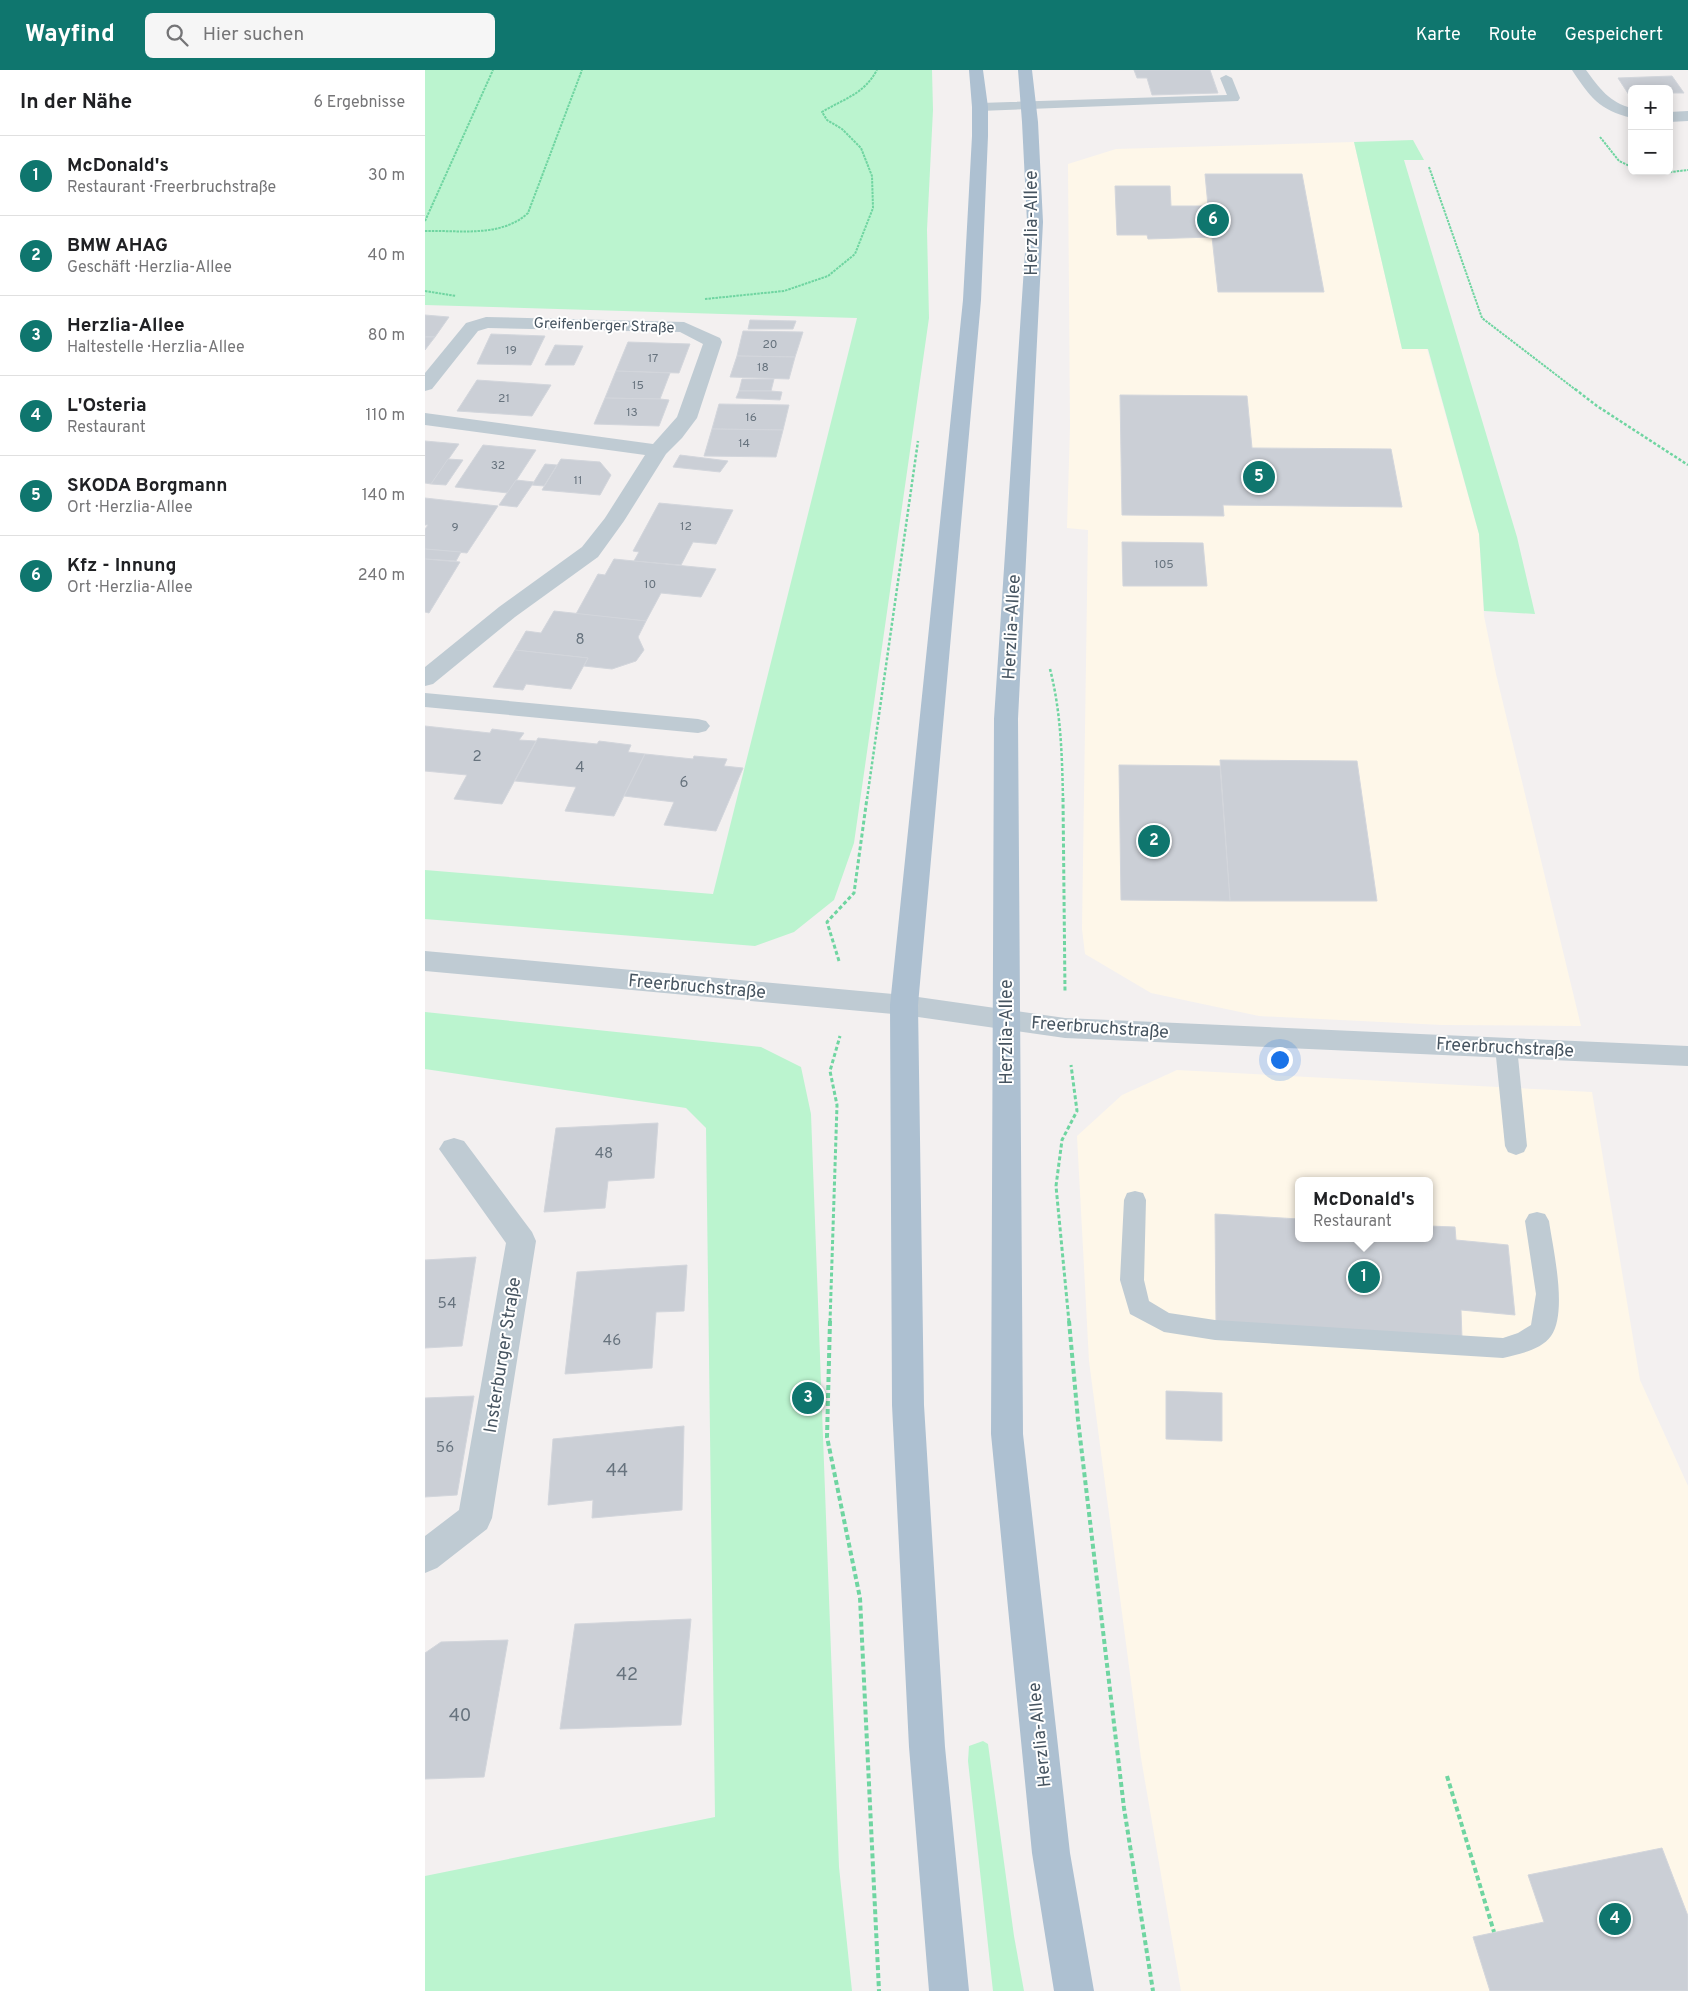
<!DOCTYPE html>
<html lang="de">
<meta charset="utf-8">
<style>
:root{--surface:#fff;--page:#f6f6f6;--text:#202124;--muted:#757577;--line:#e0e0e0;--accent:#0f766e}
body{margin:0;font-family:Overpass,sans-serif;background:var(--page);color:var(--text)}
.controls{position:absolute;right:15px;top:15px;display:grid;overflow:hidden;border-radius:8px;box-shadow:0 2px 12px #0003}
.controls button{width:45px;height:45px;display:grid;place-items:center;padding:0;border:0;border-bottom:1px solid var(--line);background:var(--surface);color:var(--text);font:25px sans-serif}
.you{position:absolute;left:854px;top:989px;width:18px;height:18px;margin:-12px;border:4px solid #fff;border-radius:50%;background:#1a73e8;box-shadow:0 0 0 8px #1a73e833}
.badge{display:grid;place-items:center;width:32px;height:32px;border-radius:50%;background:var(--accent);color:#fff;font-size:16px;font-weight:700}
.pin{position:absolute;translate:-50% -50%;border:2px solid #fff;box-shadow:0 1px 5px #0006}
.popup{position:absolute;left:870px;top:1107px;width:138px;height:65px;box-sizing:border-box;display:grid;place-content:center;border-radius:8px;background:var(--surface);filter:drop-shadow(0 1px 4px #0005);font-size:16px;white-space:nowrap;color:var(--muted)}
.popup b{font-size:19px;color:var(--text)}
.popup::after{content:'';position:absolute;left:50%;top:100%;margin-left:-10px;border:10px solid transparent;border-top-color:var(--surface)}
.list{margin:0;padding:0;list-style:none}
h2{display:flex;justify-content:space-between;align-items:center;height:65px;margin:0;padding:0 20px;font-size:21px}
h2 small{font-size:16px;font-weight:400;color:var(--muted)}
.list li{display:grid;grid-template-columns:32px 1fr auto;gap:15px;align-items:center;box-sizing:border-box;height:80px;padding:0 20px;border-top:1px solid var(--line)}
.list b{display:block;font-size:19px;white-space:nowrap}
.list p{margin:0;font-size:16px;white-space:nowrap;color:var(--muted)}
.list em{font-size:16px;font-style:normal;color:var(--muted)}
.icon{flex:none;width:28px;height:28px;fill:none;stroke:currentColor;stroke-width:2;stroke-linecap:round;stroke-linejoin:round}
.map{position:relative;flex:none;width:1263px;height:1921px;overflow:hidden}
header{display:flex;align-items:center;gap:30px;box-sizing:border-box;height:70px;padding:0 25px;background:var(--accent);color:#fff}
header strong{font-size:24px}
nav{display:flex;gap:28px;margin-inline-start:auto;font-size:18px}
.search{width:350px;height:45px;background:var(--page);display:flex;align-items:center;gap:12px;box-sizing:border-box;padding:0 18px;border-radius:8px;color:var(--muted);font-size:19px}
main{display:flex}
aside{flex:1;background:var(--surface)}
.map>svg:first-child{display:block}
</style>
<header>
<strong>Wayfind</strong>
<div class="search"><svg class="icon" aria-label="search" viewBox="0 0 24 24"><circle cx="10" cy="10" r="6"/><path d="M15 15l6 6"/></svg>Hier suchen</div>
<nav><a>Karte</a><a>Route</a><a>Gespeichert</a></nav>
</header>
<main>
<aside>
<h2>In der Nähe<small>6 Ergebnisse</small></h2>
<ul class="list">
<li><span class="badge">1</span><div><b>McDonald's</b><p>Restaurant · Freerbruchstraße</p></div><em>30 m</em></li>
<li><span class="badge">2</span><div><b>BMW AHAG</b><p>Geschäft · Herzlia-Allee</p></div><em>40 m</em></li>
<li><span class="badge">3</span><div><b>Herzlia-Allee</b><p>Haltestelle · Herzlia-Allee</p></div><em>80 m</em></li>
<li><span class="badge">4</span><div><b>L'Osteria</b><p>Restaurant</p></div><em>110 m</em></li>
<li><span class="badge">5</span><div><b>SKODA Borgmann</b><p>Ort · Herzlia-Allee</p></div><em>140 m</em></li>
<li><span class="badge">6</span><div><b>Kfz - Innung</b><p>Ort · Herzlia-Allee</p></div><em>240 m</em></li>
</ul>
</aside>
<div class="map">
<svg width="1263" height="1921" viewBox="0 0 1263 1921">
<rect width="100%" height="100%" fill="#f3f0f0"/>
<g fill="#fef7e9" fill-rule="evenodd">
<polygon points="929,72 977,279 1002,279 1054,464 1059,546 1071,604 1156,956 1017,955 834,946 726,923 660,884 657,859 663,460 642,458 645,357 643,94 691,79"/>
<path d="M752 1000 1167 1022 1215 1310 1263 1416V1921H756L716 1688 664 1291 652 1066 697 1025ZM874 1111H1004V1168H874Z"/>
</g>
<g fill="#bbf4cf">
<polygon points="0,0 507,0 508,40 502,160 504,248 429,773 409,830 369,862 330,876 0,849 0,800 288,824 432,248 0,235"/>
<polygon points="988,70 999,90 979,90 1092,467 1110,544 1059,541 1054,464 1003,279 977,279 929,72"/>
<polygon points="0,942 336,977 376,997 386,1044 414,1797 427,1921 0,1921 0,1806 290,1747 281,1058 261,1038 0,999"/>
<polygon points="558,1671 563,1674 589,1866 599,1921 568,1921 543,1691 544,1676"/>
</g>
<g fill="#cbcfd6" stroke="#d3d6dc">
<polygon points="709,0 785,0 793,23 727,25 722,8 712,8"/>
<polygon points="1247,6 1259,23 1244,23 1244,19 1207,19 1207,25 1204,25 1193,8"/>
<polygon points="780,104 877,104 899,222 793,222 787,167 723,169 722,165 692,165 690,116 745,116 746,136 783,136"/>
<polygon points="0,245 24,247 10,267 0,267"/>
<polygon points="325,250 371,251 368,259 323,259"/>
<polygon points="318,261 378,262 370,287 312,286"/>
<polygon points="66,264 120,266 106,295 52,294"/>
<polygon points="0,267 10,267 0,280"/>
<polygon points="203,272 265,274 254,303 191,301"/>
<polygon points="130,275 158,276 149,295 120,295"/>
<polygon points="312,286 370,287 364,309 305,307"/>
<polygon points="191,301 245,303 235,329 180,328"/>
<polygon points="317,309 349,309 346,321 314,321"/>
<polygon points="52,310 126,315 107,346 32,341"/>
<polygon points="314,321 346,321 357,322 355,330 311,328"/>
<polygon points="695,325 822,326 827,378 966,379 977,437 798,435 799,446 697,445"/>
<polygon points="180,328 235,329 244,330 234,356 169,354"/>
<polygon points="294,334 364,335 358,360 287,359"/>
<polygon points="287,359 358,360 351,387 279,386"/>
<polygon points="0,371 34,374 6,414 0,413"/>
<polygon points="58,375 111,380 83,423 30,417"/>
<polygon points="255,385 303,391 295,402 248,397"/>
<polygon points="23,389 38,390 21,415 6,414"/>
<polygon points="136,389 175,392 186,405 175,425 117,420"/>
<polygon points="120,394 132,395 119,416 107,415"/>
<polygon points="91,410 109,412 92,437 74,435"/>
<polygon points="0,428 73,436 42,483 0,479 0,459 3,455 0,455"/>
<polygon points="234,433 308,440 291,474 268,472 256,495 209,491 214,482 208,481"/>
<polygon points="697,472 778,473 782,516 698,516"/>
<polygon points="0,479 36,482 31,491 0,489"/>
<polygon points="0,489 35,492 4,543 0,542"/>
<polygon points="189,489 209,491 291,499 276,527 236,523 221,551 151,544 173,504 180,505"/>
<polygon points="129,541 221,551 213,567 219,580 211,591 187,599 159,596 163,588 90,580 101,561 116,563"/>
<polygon points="90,580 163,588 146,619 101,614 98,620 68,617"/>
<polygon points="0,656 65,663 67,659 99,663 94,670 111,671 77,734 29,729 42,705 0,701"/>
<polygon points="113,668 172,674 174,671 206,675 203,682 220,684 189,746 140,741 151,717 90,711"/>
<polygon points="220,684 268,689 269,686 302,689 299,696 318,698 291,761 239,755 249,732 199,726"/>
<polygon points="795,690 932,691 952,831 805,831"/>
<polygon points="694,695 795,696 805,831 696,830"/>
<polygon points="233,1053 229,1108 183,1111 180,1138 119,1142 131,1058"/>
<polygon points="790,1144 874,1149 874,1168 1004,1168 1004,1156 1030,1157 1031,1170 1083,1175 1090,1245 1036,1240 1037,1269 791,1254"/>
<polygon points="51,1187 37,1276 0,1278 0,1190"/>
<polygon points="262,1195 259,1241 231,1242 227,1298 140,1304 152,1202"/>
<polygon points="741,1321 797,1323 797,1371 741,1369"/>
<polygon points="49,1326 32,1425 0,1427 0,1328"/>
<polygon points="259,1356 257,1440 167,1448 168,1430 123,1435 128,1369"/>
<polygon points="266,1549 256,1655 135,1659 150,1554"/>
<polygon points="83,1570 59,1707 0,1709 0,1583 16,1572"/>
<polygon points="1237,1778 1263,1846 1263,1921 1065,1921 1048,1867 1119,1852 1103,1805"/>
</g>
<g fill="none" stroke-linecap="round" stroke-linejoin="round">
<g stroke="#6fd5a1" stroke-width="2" stroke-dasharray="2.5 1" stroke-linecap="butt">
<polyline points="1175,67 1194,91 1207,97"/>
<polyline points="1004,97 1057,248 1151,320"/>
<polyline points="1224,101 1237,103 1263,100"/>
<polyline points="0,151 68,0"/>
<path d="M0 161C34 160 76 168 103 143L157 0"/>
<polyline points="0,221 31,226"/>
<path d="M280 229 359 221 403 206 430 184 448 138 447 106 436 78 417 59 402 50 397 42C420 28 438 25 452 0"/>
</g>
<g stroke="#6fd5a1" stroke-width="2.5" stroke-dasharray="3 2" stroke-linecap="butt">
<polyline points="1150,319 1172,336 1263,395"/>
<path d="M625 599C636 642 637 685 638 729"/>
<polyline points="442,729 493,371"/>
</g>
<g stroke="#6fd5a1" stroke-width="3" stroke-dasharray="4 2.5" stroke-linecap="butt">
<polyline points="638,728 640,922"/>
<polyline points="414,891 402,852 429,823 442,728"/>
<polyline points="405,1252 412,1035 405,1001 415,966"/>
<polyline points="644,1252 631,1116 637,1070 652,1041 646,995"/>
</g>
<g stroke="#6fd5a1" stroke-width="4" stroke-dasharray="5 3" stroke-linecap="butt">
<polyline points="405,1251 402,1367 435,1528 454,1921"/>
<polyline points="644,1251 653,1350 699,1738 728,1921"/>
<polyline points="1022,1706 1069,1862"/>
</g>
<g fill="#bfcbd3" fill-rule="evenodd">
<polygon points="801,5 807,8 815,28 813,31 555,41 549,37 555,33 802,25 795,8"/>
<polygon points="1081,969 1089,971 1092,977 1102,1076 1099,1082 1091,1085 1083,1082 1080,1076 1070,977 1073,971"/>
<path d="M710 1121 718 1123 721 1130 719 1210 724 1231 744 1243 790 1250 1078 1268 1093 1263 1106 1255 1111 1224 1100 1151 1104 1144 1112 1142 1120 1144 1124 1151C1128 1179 1143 1242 1126 1266 1116 1280 1094 1284 1078 1288L790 1270 739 1262 705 1244 695 1210 699 1130 702 1123Z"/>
</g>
<g fill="#bfcbd3" fill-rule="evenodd">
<path d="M1147 0H1161C1174 18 1185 33 1207 38V48C1174 40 1165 27 1147 0Z"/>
<polygon points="1263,41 1263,51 1244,52 1244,42"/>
<polygon points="61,247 259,252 295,268 297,272 272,348 257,368 241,384 199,451 173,487 90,547 8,614 0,616 0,597 74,537 157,477 180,448 220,385 0,355 0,343 228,374 252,347 278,274 255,262 63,258 53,261 7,319 0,321 0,303 41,253"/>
<polygon points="0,623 273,649 281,651 285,656 281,661 273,663 0,637"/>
<polygon points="0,881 479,925 640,948 1263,976 1263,996 640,968 479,945 0,901"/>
<polygon points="29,1068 39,1071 107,1162 111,1171 67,1448 62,1459 12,1498 0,1503 0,1466 34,1440 81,1173 14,1079 19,1071"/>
</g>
<g fill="#adc0d1" fill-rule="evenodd">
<polygon points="544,0 558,0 563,37 563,66 556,230 493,935 499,1335 520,1677 544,1921 504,1921 484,1677 467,1335 465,935 538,230 547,66 547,37"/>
<polygon points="593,0 607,0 613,52 618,152 593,649 598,1364 645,1783 669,1921 629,1921 607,1783 566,1364 569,649 602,152 597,52"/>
</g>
</g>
<g text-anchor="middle" stroke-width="4" stroke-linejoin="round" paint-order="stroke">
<g font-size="12" fill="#67737e">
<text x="345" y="278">20</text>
<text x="86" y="284">19</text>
<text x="228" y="292">17</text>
<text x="338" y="301">18</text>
<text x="213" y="319">15</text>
<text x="79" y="332">21</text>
<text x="207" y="346">13</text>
<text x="326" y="351">16</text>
<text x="319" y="377">14</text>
<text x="73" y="399">32</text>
<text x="153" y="414">11</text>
<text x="261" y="460">12</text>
<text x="30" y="461">9</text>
<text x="739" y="498">105</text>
<text x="225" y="518">10</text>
</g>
<g font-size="15" fill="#465460" stroke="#fff">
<text transform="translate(179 255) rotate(2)" y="5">Greifenberger Straße</text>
</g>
<g font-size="15" fill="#67737e">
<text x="155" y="574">8</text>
<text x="52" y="691">2</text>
<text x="155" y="702">4</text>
<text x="259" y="717">6</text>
<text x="179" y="1088">48</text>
<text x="22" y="1238">54</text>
<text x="187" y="1275">46</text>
<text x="20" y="1382">56</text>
</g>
<g font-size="18" fill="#465460" stroke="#fff">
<text transform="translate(606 153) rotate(-90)" y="6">Herzlia-Allee</text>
<text transform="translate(586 557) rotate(-87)" y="6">Herzlia-Allee</text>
<text transform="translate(272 916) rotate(5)" y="6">Freerbruchstraße</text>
<text transform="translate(675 957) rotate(4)" y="6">Freerbruchstraße</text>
<text transform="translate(581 962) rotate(-90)" y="6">Herzlia-Allee</text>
<text transform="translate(1080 977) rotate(3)" y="6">Freerbruchstraße</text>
<text transform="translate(77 1285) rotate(-81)" y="6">Insterburger Straße</text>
<text transform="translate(614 1665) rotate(-96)" y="6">Herzlia-Allee</text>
</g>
<g font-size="18" fill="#67737e">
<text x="192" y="1406">44</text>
<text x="202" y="1610">42</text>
<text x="35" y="1651">40</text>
</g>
</g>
</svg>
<div class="controls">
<button>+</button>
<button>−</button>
</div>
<div class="you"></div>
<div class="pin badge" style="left:939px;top:1207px">1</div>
<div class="popup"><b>McDonald's</b>Restaurant</div>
<div class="pin badge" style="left:729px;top:771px">2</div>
<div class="pin badge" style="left:383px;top:1328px">3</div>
<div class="pin badge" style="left:1190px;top:1849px">4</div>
<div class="pin badge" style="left:834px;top:407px">5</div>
<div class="pin badge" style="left:788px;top:150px">6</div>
</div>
</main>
